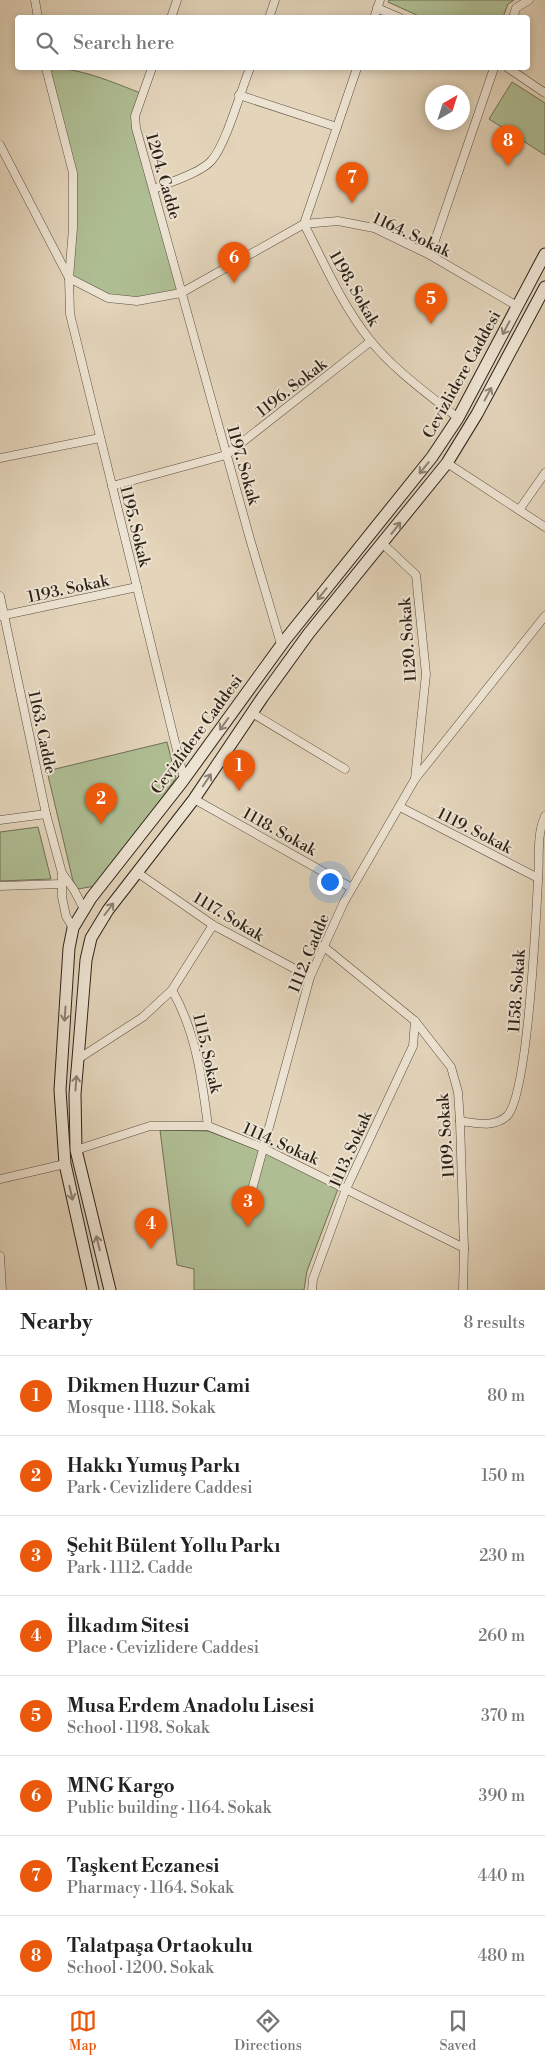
<!DOCTYPE html>
<meta charset="utf-8">
<style>
:root{--surface:#fff;--page:#f6f6f6;--text:#222;--muted:#767676;--line:#e0e0e0;--accent:#ea580c}
body{margin:0;font-family:"Libre Bodoni",serif;background:var(--page);color:var(--text)}
.compass{position:absolute;left:425px;top:85px;width:45px;height:45px;border-radius:50%;background:var(--surface);box-shadow:0 2px 8px #0003;rotate:39deg}
.you{position:absolute;left:329px;top:881px;width:18px;height:18px;margin:-12px;border:4px solid #fff;border-radius:50%;background:#1a73e8;box-shadow:0 0 0 8px #1a73e833}
.badge{display:grid;place-items:center;width:32px;height:32px;border-radius:50%;background:var(--accent);color:#fff;font-size:16px;font-weight:700}
.pin{position:absolute;translate:-50% -41px;filter:drop-shadow(0 1px 2px #0008)}
.pin::after{content:'';position:absolute;top:26px;width:18px;height:15px;background:inherit;clip-path:polygon(0 0,100% 0,50% 100%)}
.list{margin:0;padding:0;list-style:none}
h2{display:flex;justify-content:space-between;align-items:center;height:65px;margin:0;padding:0 20px;font-size:21px}
h2 small{font-size:16px;font-weight:400;color:var(--muted)}
.list li{display:grid;grid-template-columns:32px 1fr auto;gap:15px;align-items:center;box-sizing:border-box;height:80px;padding:0 20px;border-top:1px solid var(--line)}
.list b{display:block;font-size:19px;white-space:nowrap}
.list p{margin:0;font-size:16px;white-space:nowrap;color:var(--muted)}
.list em{font-size:16px;font-style:normal;color:var(--muted)}
.icon{flex:none;width:28px;height:28px;fill:none;stroke:currentColor;stroke-width:2;stroke-linecap:round;stroke-linejoin:round}
.map{position:relative;flex:none;width:545px;height:1290px;overflow:hidden}
.search{position:absolute;background:var(--surface);box-shadow:0 2px 8px #0003;left:15px;right:15px;top:15px;height:55px;display:flex;align-items:center;gap:12px;box-sizing:border-box;padding:0 18px;border-radius:5px;color:var(--muted);font-size:19px}
.sheet{height:705px;background:var(--surface)}
nav{display:flex;justify-content:space-around;align-items:center;box-sizing:border-box;height:70px;border-top:1px solid var(--line);background:var(--surface);font-size:14px;color:var(--muted)}
nav a{display:grid;justify-items:center;gap:2px}
nav .on{color:var(--accent)}
.map>svg:first-child{display:block}
</style>
<div class="map">
<svg width="545" height="1290" viewBox="0 0 545 1290">
<rect width="100%" height="100%" fill="#e3d4ba"/>
<filter id="stains"><feTurbulence type="fractalNoise" baseFrequency=".004" numOctaves="4"/><feColorMatrix values="0 0 0 0 .2 0 0 0 0 .09 0 0 0 0 .02 0 0 0 .5 -.17"/></filter>
<radialGradient id="worn" r=".72"><stop offset=".6" stop-color="#630" stop-opacity="0"/><stop offset="1" stop-color="#630" stop-opacity=".3"/></radialGradient>
<g fill="#afbd93" stroke="#6e7056">
<polygon points="389,0 514,0 508,4 503,17 421,17 388,2"/>
<path d="M46 68C79 67 112 82 143 94L135 116 181 293 137 301 108 298 69 278 73 173Z"/>
<polygon points="512,82 545,103 545,155 489,119"/>
<polygon points="167,742 176,778 110,870 95,886 78,889 73,881 47,771"/>
<polygon points="38,827 51,879 0,881 0,832"/>
<polygon points="160,1130 208,1131 270,1155 338,1189 307,1271 304,1290 194,1290 194,1269 177,1265"/>
</g>
<g fill="none" stroke-linecap="round" stroke-linejoin="round">
<defs>
<g id="minor">
<polyline points="35,0 38,18"/>
<polyline points="377,8 400,18"/>
<polyline points="171,18 177,0"/>
<polyline points="269,18 275,0"/>
<polyline points="374,18 380,0"/>
<polyline points="513,18 516,8 529,0"/>
<polyline points="46,68 73,173 73,228 69,278 70,314 184,779"/>
<polyline points="152,68 135,116 136,128 250,539 281,644"/>
<path d="M357 68 304 224C324 263 342 305 370 340 394 370 428 394 458 418"/>
<polyline points="508,68 545,93"/>
<polyline points="239,95 337,127"/>
<polyline points="0,145 69,278"/>
<path d="M154 189C170 182 201 173 212 160 226 144 241 90 250 68"/>
<polyline points="430,255 494,68"/>
<polyline points="69,278 108,298 137,301 181,293 304,224 338,221 374,228 430,255 517,306"/>
<polyline points="0,458 100,438"/>
<polyline points="447,463 545,527"/>
<polyline points="112,486 226,455 371,341"/>
<polyline points="519,510 545,473"/>
<polyline points="383,544 416,575 426,674 415,779"/>
<polyline points="0,596 46,814 62,873 62,897 66,916 73,928"/>
<polyline points="0,616 137,587"/>
<polyline points="252,713 345,769"/>
<polyline points="194,799 352,888"/>
<polyline points="400,807 538,878"/>
<polyline points="0,820 46,814"/>
<polyline points="62,873 74,890 84,909"/>
<polyline points="138,873 213,925 310,977"/>
<polyline points="0,886 61,884"/>
<polyline points="323,946 415,1021 451,1067 458,1092 460,1121 464,1248 463,1290"/>
<path d="M172 990C196 1032 202 1079 208 1126"/>
<polyline points="78,1059 143,1017 172,990 213,925"/>
<path d="M460 1121C475 1123 495 1128 507 1116 528 1095 536 919 538 880 540 859 536 836 545 816"/>
<polyline points="76,1150 150,1126 208,1126 263,1148 464,1248"/>
<polyline points="0,1179 65,1164"/>
<polyline points="247,1208 310,977 344,902 415,779 545,616"/>
<polyline points="0,1256 2,1290"/>
<polyline points="312,1290 313,1279 346,1189 413,1046 415,1021"/>
</g>
<g id="secondary">
<polyline points="93,1290 65,1164 60,1090 69,948 73,928 91,898 182,782 285,640 432,457 458,418 545,254"/>
<polyline points="110,1290 76,1150 75,1094 78,1059 86,960 91,938 108,910 194,799 262,698 309,633 447,463 477,414 545,287"/>
</g>
</defs>
<use href="#minor" stroke="#5a4e40" stroke-width="9"/>
<use href="#secondary" stroke="#2d2218" stroke-width="13"/>
<use href="#minor" stroke="#ede3d2" stroke-width="8"/>
<use href="#secondary" stroke="#ede3d2" stroke-width="11"/>
</g>
<defs><path id="oneway-shaft" d="M-6 0H5M1.5-3L5.5 0L1.5 3" fill="none" stroke-width="1.6" stroke-linecap="round" stroke-linejoin="round" transform="scale(1.25)"/></defs>
<g stroke="#8d8275">
<use href="#oneway-shaft" transform="translate(506 328) rotate(118)"/>
<use href="#oneway-shaft" transform="translate(488 394) rotate(-62)"/>
<use href="#oneway-shaft" transform="translate(424 468) rotate(129)"/>
<use href="#oneway-shaft" transform="translate(396 528) rotate(-52)"/>
<use href="#oneway-shaft" transform="translate(322 594) rotate(129)"/>
<use href="#oneway-shaft" transform="translate(224 724) rotate(126)"/>
<use href="#oneway-shaft" transform="translate(207 780) rotate(-56)"/>
<use href="#oneway-shaft" transform="translate(109 909) rotate(-53)"/>
<use href="#oneway-shaft" transform="translate(65 1014) rotate(94)"/>
<use href="#oneway-shaft" transform="translate(76 1083) rotate(-86)"/>
<use href="#oneway-shaft" transform="translate(71 1193) rotate(77)"/>
<use href="#oneway-shaft" transform="translate(98 1243) rotate(-104)"/>
</g>
<g text-anchor="middle" stroke-width="4" stroke-linejoin="round" paint-order="stroke">
<g font-size="16" fill="#2d2218" stroke="#ede3d2">
<text transform="translate(164 176) rotate(74)" y="6">1204. Cadde</text>
<text transform="translate(412 234) rotate(25)" y="6">1164. Sokak</text>
<text transform="translate(355 288) rotate(60)" y="6">1198. Sokak</text>
<text transform="translate(461 374) rotate(-61)" y="6">Cevizlidere Caddesi</text>
<text transform="translate(291 387) rotate(-38)" y="6">1196. Sokak</text>
<text transform="translate(244 465) rotate(74)" y="6">1197. Sokak</text>
<text transform="translate(136 526) rotate(76)" y="6">1195. Sokak</text>
<text transform="translate(68 588) rotate(-12)" y="6">1193. Sokak</text>
<text transform="translate(407 640) rotate(-94)" y="6">1120. Sokak</text>
<text transform="translate(43 732) rotate(78)" y="6">1163. Cadde</text>
<text transform="translate(196 734) rotate(-54)" y="6">Cevizlidere Caddesi</text>
<text transform="translate(475 830) rotate(27)" y="6">1119. Sokak</text>
<text transform="translate(280 831) rotate(29)" y="6">1118. Sokak</text>
<text transform="translate(229 916) rotate(31)" y="6">1117. Sokak</text>
<text transform="translate(308 953) rotate(-68)" y="6">1112. Cadde</text>
<text transform="translate(516 991) rotate(-86)" y="6">1158. Sokak</text>
<text transform="translate(208 1053) rotate(77)" y="6">1115. Sokak</text>
<text transform="translate(445 1136) rotate(-94)" y="6">1109. Sokak</text>
<text transform="translate(281 1143) rotate(24)" y="6">1114. Sokak</text>
<text transform="translate(350 1149) rotate(-66)" y="6">1113. Sokak</text>
</g>
</g>
<rect width="100%" height="100%" filter="url(#stains)"/>
<rect width="100%" height="100%" fill="url(#worn)"/>
</svg>
<svg class="compass" viewBox="-18 -18 36 36"><path d="M0-13l5 13h-10z" fill="#e53935"/><path d="M0 13l5-13h-10z" fill="#767676"/></svg>
<div class="you"></div>
<div class="pin badge" style="left:239px;top:791px">1</div>
<div class="pin badge" style="left:101px;top:824px">2</div>
<div class="pin badge" style="left:248px;top:1227px">3</div>
<div class="pin badge" style="left:151px;top:1249px">4</div>
<div class="pin badge" style="left:431px;top:324px">5</div>
<div class="pin badge" style="left:234px;top:283px">6</div>
<div class="pin badge" style="left:352px;top:203px">7</div>
<div class="pin badge" style="left:508px;top:166px">8</div>
<div class="search"><svg class="icon" aria-label="search" viewBox="0 0 24 24"><circle cx="10" cy="10" r="6"/><path d="M15 15l6 6"/></svg>Search here</div>
</div>
<section class="sheet">
<h2>Nearby<small>8 results</small></h2>
<ul class="list">
<li><span class="badge">1</span><div><b>Dikmen Huzur Cami</b><p>Mosque · 1118. Sokak</p></div><em>80 m</em></li>
<li><span class="badge">2</span><div><b>Hakkı Yumuş Parkı</b><p>Park · Cevizlidere Caddesi</p></div><em>150 m</em></li>
<li><span class="badge">3</span><div><b>Şehit Bülent Yollu Parkı</b><p>Park · 1112. Cadde</p></div><em>230 m</em></li>
<li><span class="badge">4</span><div><b>İlkadım Sitesi</b><p>Place · Cevizlidere Caddesi</p></div><em>260 m</em></li>
<li><span class="badge">5</span><div><b>Musa Erdem Anadolu Lisesi</b><p>School · 1198. Sokak</p></div><em>370 m</em></li>
<li><span class="badge">6</span><div><b>MNG Kargo</b><p>Public building · 1164. Sokak</p></div><em>390 m</em></li>
<li><span class="badge">7</span><div><b>Taşkent Eczanesi</b><p>Pharmacy · 1164. Sokak</p></div><em>440 m</em></li>
<li><span class="badge">8</span><div><b>Talatpaşa Ortaokulu</b><p>School · 1200. Sokak</p></div><em>480 m</em></li>
</ul>
</section>
<nav>
<a class="on"><svg class="icon" aria-label="map" viewBox="0 0 24 24"><path d="M3 6l6-2 6 2 6-2v14l-6 2-6-2-6 2zM9 4v14M15 6v14"/></svg>Map</a>
<a><svg class="icon" aria-label="directions" viewBox="0 0 24 24"><path d="M12 3l9 9-9 9-9-9zM9 14v-3h6M13 9l2 2-2 2"/></svg>Directions</a>
<a><svg class="icon" aria-label="saved" viewBox="0 0 24 24"><path d="M7 4h10v16l-5-4-5 4z"/></svg>Saved</a>
</nav>
